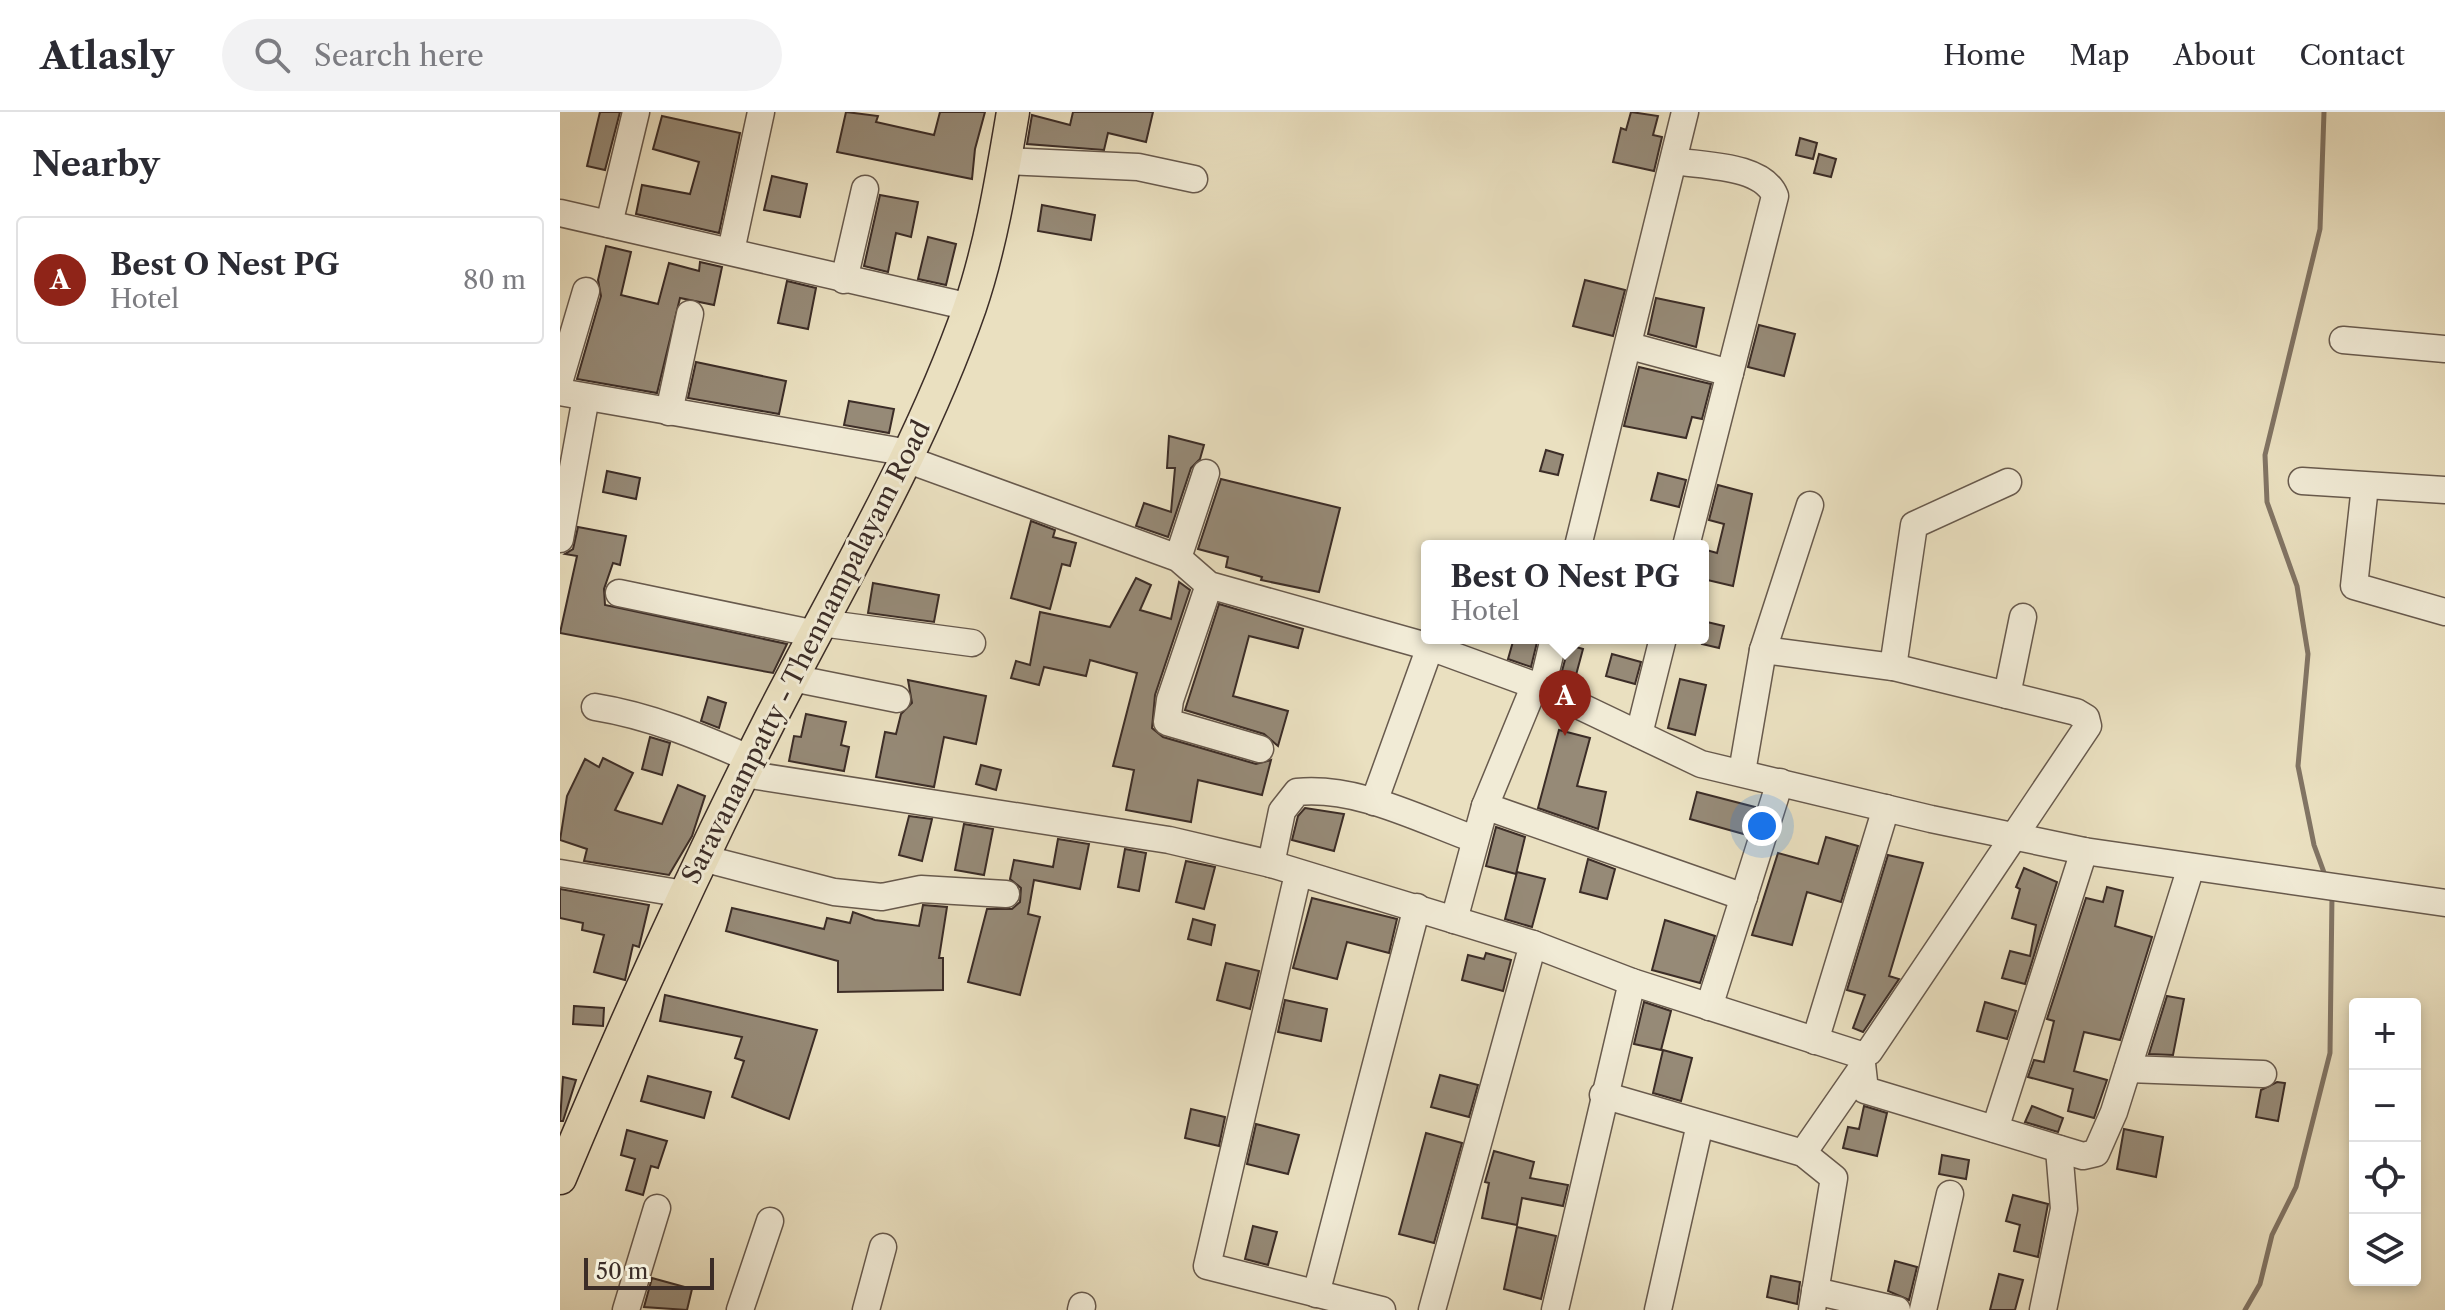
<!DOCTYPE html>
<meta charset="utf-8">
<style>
:root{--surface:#fff;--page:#f2f2f3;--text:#2b2b33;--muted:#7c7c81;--line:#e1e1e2;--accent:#8f2418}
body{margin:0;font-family:"Libre Caslon Text",serif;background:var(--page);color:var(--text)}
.controls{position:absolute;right:24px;bottom:24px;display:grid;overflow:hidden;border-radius:8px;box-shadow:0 4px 12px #0003}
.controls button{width:72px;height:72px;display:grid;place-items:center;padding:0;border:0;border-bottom:2px solid var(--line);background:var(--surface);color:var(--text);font:40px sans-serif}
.scale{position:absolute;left:24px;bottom:20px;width:130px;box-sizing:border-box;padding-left:8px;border:4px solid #3c2d27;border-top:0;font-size:22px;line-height:28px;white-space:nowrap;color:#3c2d27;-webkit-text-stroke:6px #f1ebd6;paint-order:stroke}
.you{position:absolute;left:1202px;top:714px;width:28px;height:28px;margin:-20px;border:6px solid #fff;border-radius:50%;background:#1a73e8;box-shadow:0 0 0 12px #1a73e833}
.badge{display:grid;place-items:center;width:52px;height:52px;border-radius:50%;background:var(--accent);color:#fff;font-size:26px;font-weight:700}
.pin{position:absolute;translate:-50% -66px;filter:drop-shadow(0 2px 4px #0008)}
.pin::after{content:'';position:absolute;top:42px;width:28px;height:24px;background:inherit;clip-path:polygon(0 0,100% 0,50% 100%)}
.popup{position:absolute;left:861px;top:428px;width:288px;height:104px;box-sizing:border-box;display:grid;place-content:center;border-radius:8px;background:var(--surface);filter:drop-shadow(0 2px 6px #0005);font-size:26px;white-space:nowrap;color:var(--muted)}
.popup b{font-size:30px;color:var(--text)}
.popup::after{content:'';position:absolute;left:50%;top:100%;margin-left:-16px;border:16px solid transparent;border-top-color:var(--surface)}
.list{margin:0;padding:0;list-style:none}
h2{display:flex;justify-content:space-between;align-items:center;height:104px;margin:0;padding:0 32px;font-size:34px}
h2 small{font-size:26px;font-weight:400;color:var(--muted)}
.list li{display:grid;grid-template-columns:52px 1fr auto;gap:24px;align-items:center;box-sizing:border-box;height:128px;margin:0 16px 16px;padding:0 16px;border:2px solid var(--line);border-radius:8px}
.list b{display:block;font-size:30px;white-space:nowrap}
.list p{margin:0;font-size:26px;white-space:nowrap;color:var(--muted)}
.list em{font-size:26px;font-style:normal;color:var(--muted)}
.icon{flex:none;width:44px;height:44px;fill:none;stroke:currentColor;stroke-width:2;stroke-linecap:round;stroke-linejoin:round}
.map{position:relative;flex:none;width:1885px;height:1198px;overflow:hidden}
header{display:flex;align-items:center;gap:48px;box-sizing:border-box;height:112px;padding:0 40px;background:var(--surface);border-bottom:2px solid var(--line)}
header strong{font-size:38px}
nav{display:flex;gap:44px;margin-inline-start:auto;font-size:28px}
.search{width:560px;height:72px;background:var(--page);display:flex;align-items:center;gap:20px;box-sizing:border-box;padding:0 28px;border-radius:44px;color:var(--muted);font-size:30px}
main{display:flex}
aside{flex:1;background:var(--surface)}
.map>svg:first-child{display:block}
</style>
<header>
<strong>Atlasly</strong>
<div class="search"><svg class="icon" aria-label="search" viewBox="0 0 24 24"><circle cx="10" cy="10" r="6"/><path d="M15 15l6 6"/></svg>Search here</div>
<nav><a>Home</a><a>Map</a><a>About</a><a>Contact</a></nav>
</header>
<main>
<aside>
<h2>Nearby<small></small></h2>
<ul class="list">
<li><span class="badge">A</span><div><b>Best O Nest PG</b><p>Hotel</p></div><em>80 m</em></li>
</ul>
</aside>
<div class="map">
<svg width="1885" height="1198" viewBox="0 0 1885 1198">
<rect width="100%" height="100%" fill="#eae0c0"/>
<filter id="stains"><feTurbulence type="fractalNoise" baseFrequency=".0025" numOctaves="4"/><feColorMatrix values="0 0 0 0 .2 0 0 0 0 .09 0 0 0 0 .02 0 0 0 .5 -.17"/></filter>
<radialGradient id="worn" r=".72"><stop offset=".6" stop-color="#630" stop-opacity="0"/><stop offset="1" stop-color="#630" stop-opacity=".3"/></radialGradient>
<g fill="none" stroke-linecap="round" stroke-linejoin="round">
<g stroke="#817464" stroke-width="5">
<polyline points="1764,0 1760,117 1705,343 1707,390 1737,474 1748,542 1738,654 1754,733 1766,766"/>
<polyline points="1685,1198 1700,1172 1712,1123 1736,1075 1770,941 1772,783"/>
</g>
</g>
<g fill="#968a77" stroke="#3c2d27" stroke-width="2">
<polygon points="40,0 60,0 45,58 27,54"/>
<polygon points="286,0 318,4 316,10 374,23 380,0 425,0 415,37 412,67 277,40"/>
<polygon points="513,0 593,0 586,30 548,21 544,38 467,32 472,3 510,13"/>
<polygon points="1071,0 1098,4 1093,23 1102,25 1094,59 1053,50 1061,16 1066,18"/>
<polygon points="102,4 180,21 159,121 76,102 82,73 130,82 139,50 93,37"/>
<polygon points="1240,26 1257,31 1253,47 1236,43"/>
<polygon points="1259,42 1276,47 1271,65 1254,61"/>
<polygon points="212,64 247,72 240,105 204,98"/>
<polygon points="320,83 358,90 351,125 336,121 328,160 304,154"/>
<polygon points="482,93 535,103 531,128 478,119"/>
<polygon points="368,125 396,132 386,173 358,167"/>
<polygon points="46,134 71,140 61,183 98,192 109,151 139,159 140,150 162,155 154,193 120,186 97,281 17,267 41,184 38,168"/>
<polygon points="1025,168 1065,178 1053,224 1013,214"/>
<polygon points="227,169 256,176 248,217 218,211"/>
<polygon points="1096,186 1144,196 1136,235 1088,222"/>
<polygon points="1199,213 1235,222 1224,264 1188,255"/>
<polygon points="136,250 226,269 219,302 128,286"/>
<polygon points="1079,255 1151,272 1142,307 1132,305 1126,326 1064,314"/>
<polygon points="289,289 334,297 329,321 284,313"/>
<polygon points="609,324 644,333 640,347 631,356 608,425 576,414 584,391 611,400 615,356 607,356"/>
<polygon points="986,338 1003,343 998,363 980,359"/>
<polygon points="47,359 80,366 76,387 43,380"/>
<polygon points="1098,361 1126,368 1119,395 1091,388"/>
<polygon points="661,367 780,396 759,480 701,468 702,465 666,455 668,445 638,437"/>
<polygon points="1158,373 1192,382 1173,474 1143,467 1143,437 1157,441 1164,412 1149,408"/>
<polygon points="471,409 495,418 493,425 516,431 510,454 502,452 490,497 451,486"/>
<polygon points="18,415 66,424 60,453 53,451 44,477 45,493 227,532 213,561 0,521 17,444 5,442 13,437"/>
<polygon points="576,466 591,473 580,498 611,507 619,470 630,478 595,583 592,616 603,625 696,652 711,648 702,683 638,668 631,710 566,698 574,658 553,654 577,561 530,548 526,564 484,555 479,573 451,566 456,549 470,553 480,500 550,515"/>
<polygon points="313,471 379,483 374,510 308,501"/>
<polygon points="659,492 743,517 738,536 689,524 673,584 728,599 718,634 704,622 625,598"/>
<polygon points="1147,510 1164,514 1159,536 1142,532"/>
<polygon points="954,526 978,526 971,555 948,547"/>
<polygon points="1009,533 1023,537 1016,563 1002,559"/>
<polygon points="1052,542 1081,550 1075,572 1046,564"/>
<polygon points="1120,567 1146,573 1135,623 1108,616"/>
<polygon points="348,568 426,584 416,632 384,625 374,675 316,665 325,620 336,622 341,602 352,591"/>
<polygon points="148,585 166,591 159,616 141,609"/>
<polygon points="246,602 286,610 281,633 289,635 284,659 229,649 234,624 241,625"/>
<polygon points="999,618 1030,626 1017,674 1046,680 1038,717 978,696"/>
<polygon points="90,625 110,631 102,663 82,657"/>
<polygon points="43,646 73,661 55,698 60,700 102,712 118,673 145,684 132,724 109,763 24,749 27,737 0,728 7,684 25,647 39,655"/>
<polygon points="421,653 441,658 436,678 416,672"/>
<polygon points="1137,680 1195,695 1187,723 1130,707"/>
<polygon points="745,696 784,702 774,739 732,728 738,704"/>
<polygon points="349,704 372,707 362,749 339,743"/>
<polygon points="404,712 433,717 424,763 395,758"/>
<polygon points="936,715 965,725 956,762 926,754"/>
<polygon points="1266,725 1298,734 1281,790 1247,780 1232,833 1192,823 1218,741 1258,752"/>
<polygon points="498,727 529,732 520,777 474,768 468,802 480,805 460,883 408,870 427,797 452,797 460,790 461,776 450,767 454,748 493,755"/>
<polygon points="565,737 586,741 579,779 558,775"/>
<polygon points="1328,743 1363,751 1329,864 1339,867 1303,920 1293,916 1305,883 1287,878"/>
<polygon points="1028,747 1055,757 1047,787 1020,780"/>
<polygon points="626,749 655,755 644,797 616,790"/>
<polygon points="1464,756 1497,770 1465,872 1442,866 1450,839 1470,844 1476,813 1452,806 1460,777 1456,775"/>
<polygon points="957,760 985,767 972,815 945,807"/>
<polygon points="1547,775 1563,779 1555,814 1592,825 1560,928 1524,920 1514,959 1547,968 1534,1006 1508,999 1513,977 1468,965 1474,948 1484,950 1494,909 1487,907 1526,786 1543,790"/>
<polygon points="0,777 89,793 79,835 73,833 65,868 34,860 44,823 22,818 23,811 0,806"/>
<polygon points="752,786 837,807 829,841 787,830 777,867 733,856"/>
<polygon points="363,793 387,795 379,846 383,846 383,878 278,880 278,849 166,819 172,796 264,817 267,806 290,811 293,800 315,808 359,814"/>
<polygon points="633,807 655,813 651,833 628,827"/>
<polygon points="1105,808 1155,824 1140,871 1092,858"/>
<polygon points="926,841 951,848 943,879 902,868 908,843 924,847"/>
<polygon points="666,851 699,859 690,897 657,888"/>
<polygon points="105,883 257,918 229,1007 172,985 184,949 175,946 182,925 100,909"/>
<polygon points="1607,884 1624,887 1613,943 1589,942"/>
<polygon points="725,888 767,897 761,929 718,920"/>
<polygon points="1084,890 1111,899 1101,938 1074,932"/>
<polygon points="1425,890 1456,899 1447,927 1417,919"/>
<polygon points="14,894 44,896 43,914 13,912"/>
<polygon points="1103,938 1132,946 1121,989 1093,981"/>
<polygon points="880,963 918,973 909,1005 871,995"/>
<polygon points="88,964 151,980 144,1006 81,989"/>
<polygon points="3,965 16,968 3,1009 0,1009"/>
<polygon points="1717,970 1725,971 1718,1009 1696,1005 1701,978"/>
<polygon points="1304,994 1327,1001 1317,1044 1283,1036 1288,1015 1299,1017"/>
<polygon points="1472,994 1503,1006 1498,1020 1465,1010"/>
<polygon points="631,997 665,1005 659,1034 625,1026"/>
<polygon points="696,1012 739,1023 728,1062 687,1052"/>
<polygon points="1564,1017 1603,1025 1596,1065 1557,1057"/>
<polygon points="67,1018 107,1029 98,1056 91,1054 83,1083 66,1078 75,1047 61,1043"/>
<polygon points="866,1021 902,1031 874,1131 839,1122"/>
<polygon points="934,1039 974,1050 970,1066 1008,1073 1003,1094 962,1086 957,1113 922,1106 929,1071 925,1070"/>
<polygon points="1382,1043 1409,1048 1406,1067 1379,1062"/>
<polygon points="1453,1083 1488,1092 1478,1145 1454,1139 1460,1113 1446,1109"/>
<polygon points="693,1114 717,1120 708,1153 685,1147"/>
<polygon points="957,1115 996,1124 981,1187 944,1177"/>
<polygon points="1335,1149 1357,1155 1349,1188 1328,1179"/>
<polygon points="1439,1162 1463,1168 1455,1198 1430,1198"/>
<polygon points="1211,1164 1240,1170 1237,1192 1207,1185"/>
<polygon points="92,1166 132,1177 127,1198 84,1195"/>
</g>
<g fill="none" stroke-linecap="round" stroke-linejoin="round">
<defs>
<g id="minor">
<polyline points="443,49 578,55 634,67"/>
<path d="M1114 49C1144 54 1203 53 1215 84L1126 434"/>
<polyline points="0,101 410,195"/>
<polyline points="49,112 76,0"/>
<polyline points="171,139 201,0"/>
<polyline points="284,168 305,77"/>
<polyline points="1783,228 1885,237"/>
<polyline points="1070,234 1170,261"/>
<polyline points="0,267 26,179"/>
<polyline points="0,280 349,341"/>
<polyline points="109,300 130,202"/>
<polyline points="346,347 618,446 649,473 870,535 982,576 1141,652 1371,707 1524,739 1885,791"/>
<polyline points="1742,369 1885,378"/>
<polyline points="1805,374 1794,474 1885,500"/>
<polyline points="0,427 26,285"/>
<polyline points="1018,434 1125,0"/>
<polyline points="618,446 646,361"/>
<polyline points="649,473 610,588 607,610 700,637"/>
<polyline points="59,481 256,522"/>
<polyline points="261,511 412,531"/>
<polyline points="1333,555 1354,413 1448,370"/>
<polyline points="232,566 337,587"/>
<polyline points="982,576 994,526"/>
<polyline points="1447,583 1463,505"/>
<path d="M35 595C91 604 140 625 191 647"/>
<polyline points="1079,622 1103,526"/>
<polyline points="1182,660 1203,538 1250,393"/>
<polyline points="184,662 609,728 711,752 973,832 872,1198"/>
<polyline points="814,690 870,535"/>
<polyline points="925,694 1184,785"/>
<polyline points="142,746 274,780 322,785 361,777 446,782"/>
<path d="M711 752 722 699 737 680C797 674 859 707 914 727"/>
<polyline points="0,761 124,782"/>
<polyline points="738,762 647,1154 822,1198"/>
<polyline points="894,808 925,694 974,575"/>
<polyline points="973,832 1072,870 1301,943 1309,940 1528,614 1526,606 1516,600 1333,555 1203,538"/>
<polyline points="1149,895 1220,670"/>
<polyline points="1255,929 1326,696"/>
<polyline points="1301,943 1305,978 1523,1044 1536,1041 1554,1000 1631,755"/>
<polyline points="1568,957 1703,962"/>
<polyline points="1043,983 1243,1041 1274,1066 1252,1198"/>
<polyline points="1435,1017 1524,739"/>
<polyline points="1243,1041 1302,956"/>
<polyline points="1255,1179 1337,1198"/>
<polyline points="756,1182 857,795"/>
<polyline points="66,1198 97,1096"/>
<polyline points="180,1198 210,1109"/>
<polyline points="306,1198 323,1135"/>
<polyline points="521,1198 522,1194"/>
<polyline points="995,1198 1072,870"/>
<polyline points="1098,1198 1140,1012"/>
<polyline points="1363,1198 1390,1082"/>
<polyline points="1483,1198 1504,1097 1499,1037"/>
</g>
<path id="major" d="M0 1066C65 910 135 756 212 604 281 470 360 338 410 195 431 133 442 65 453 0"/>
</defs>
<use href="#minor" stroke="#685a4d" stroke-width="29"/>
<use href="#major" stroke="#3c2d27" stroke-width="35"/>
<use href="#minor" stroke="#f1ebd6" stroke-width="26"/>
<use href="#major" stroke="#eae0c0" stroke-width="32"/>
</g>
<g text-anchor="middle" stroke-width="6" stroke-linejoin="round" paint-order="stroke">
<g font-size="26" fill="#3c2d27" stroke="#f1ebd6">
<text transform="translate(246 540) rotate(-63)" y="9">Saravanampatty - Thennampalayam Road</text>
</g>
</g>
<rect width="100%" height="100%" filter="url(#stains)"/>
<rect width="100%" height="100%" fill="url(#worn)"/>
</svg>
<div class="controls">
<button>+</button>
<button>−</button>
<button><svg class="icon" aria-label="locate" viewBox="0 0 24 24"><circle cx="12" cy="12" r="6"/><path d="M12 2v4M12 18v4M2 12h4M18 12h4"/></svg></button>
<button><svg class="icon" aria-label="layers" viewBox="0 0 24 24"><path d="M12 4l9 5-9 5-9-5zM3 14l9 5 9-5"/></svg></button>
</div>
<div class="scale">50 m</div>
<div class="you"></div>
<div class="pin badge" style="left:1005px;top:624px">A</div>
<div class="popup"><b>Best O Nest PG</b>Hotel</div>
</div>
</main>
